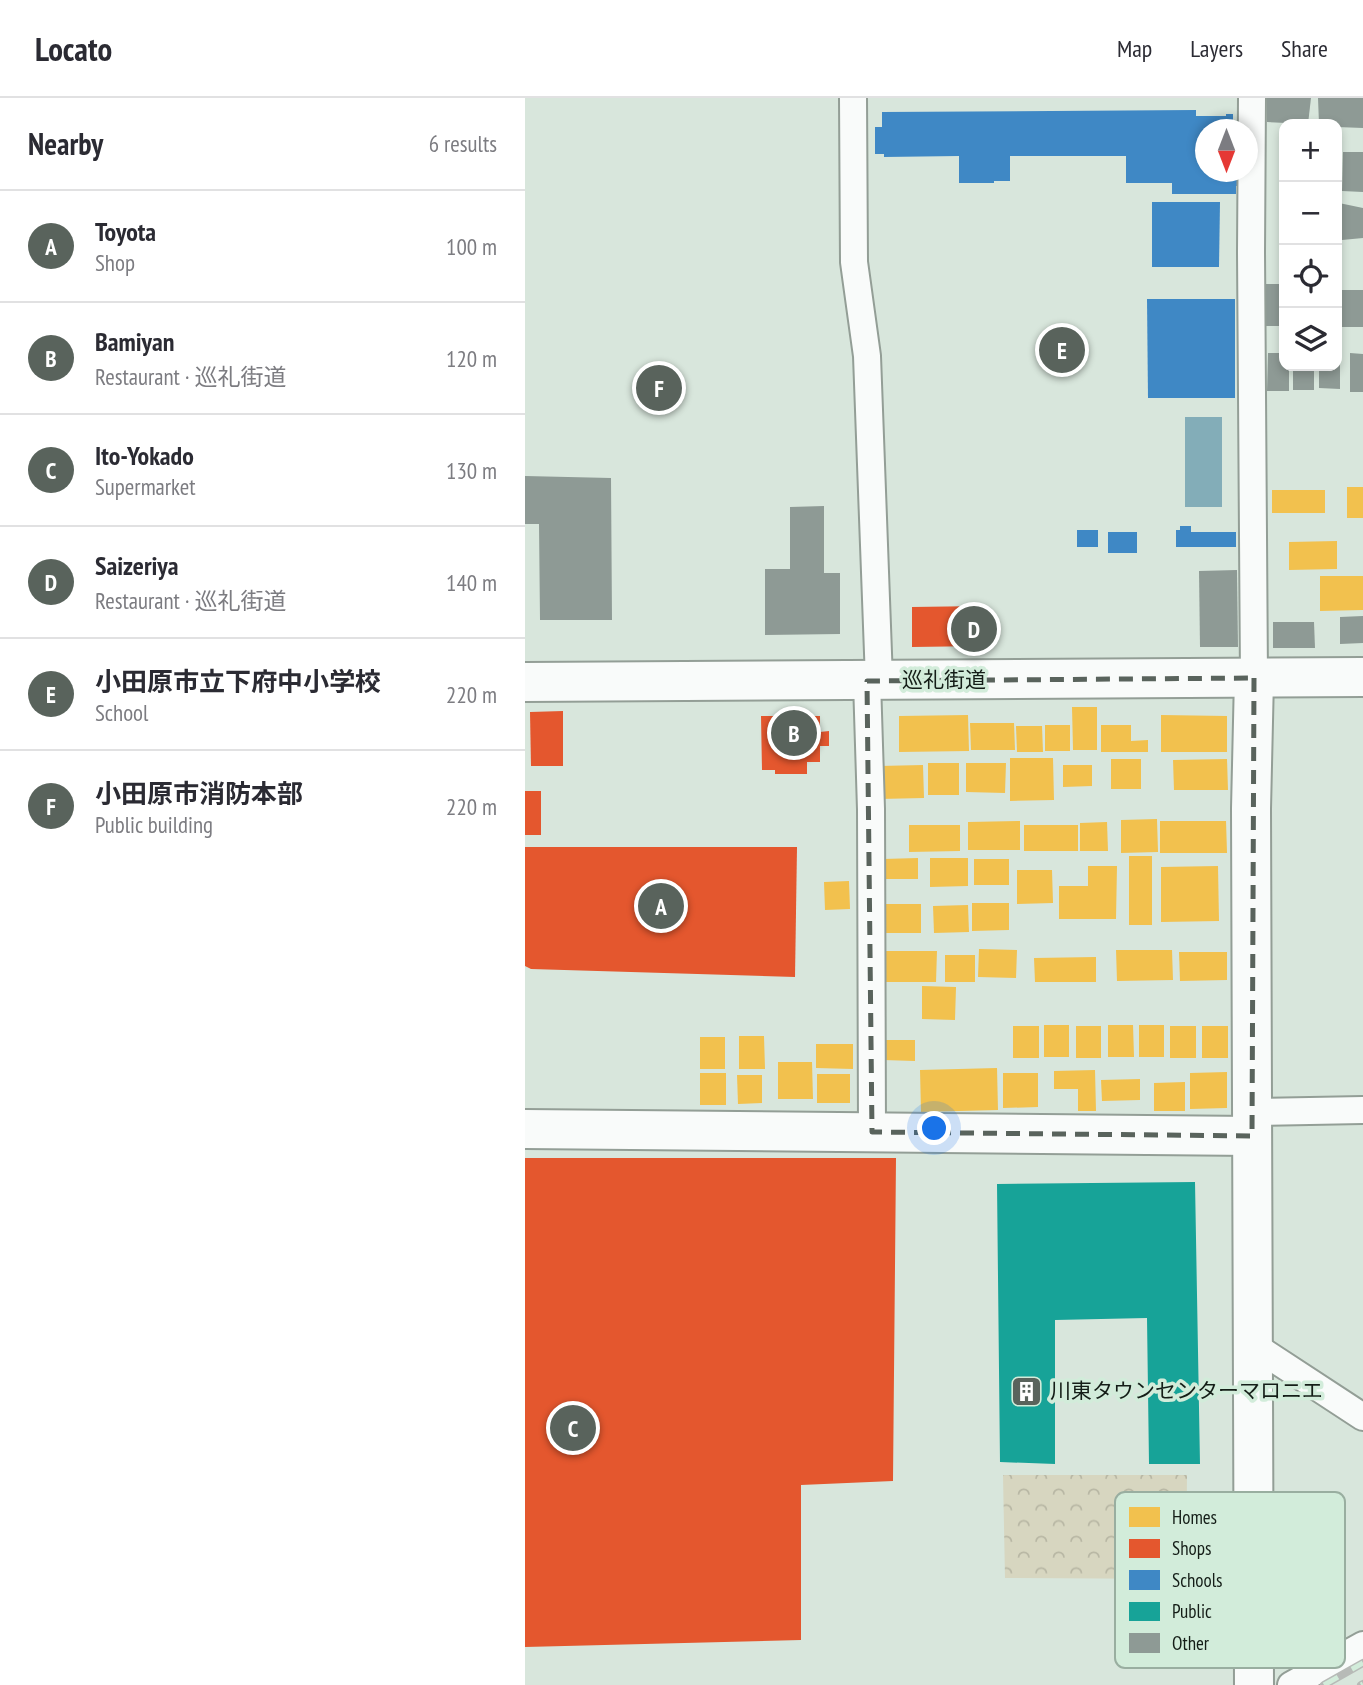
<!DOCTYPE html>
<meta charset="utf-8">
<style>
:root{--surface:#fff;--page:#f7f7f7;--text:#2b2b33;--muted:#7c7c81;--line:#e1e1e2;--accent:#59635c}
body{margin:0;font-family:"PT Sans Narrow","Noto Sans JP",sans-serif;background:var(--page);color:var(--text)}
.controls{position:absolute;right:21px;top:21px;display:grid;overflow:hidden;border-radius:14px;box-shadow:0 4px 10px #0003}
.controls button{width:63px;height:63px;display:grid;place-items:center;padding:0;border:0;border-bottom:2px solid var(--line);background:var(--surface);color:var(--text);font:35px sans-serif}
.compass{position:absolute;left:670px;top:21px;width:63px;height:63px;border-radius:50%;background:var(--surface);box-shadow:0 4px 10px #0003;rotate:180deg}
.you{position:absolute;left:410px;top:1031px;width:24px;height:24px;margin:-18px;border:5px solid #fff;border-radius:50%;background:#1a73e8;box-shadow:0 0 0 10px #1a73e833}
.badge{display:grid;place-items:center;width:46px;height:46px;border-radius:50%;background:var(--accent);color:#fff;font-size:23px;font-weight:700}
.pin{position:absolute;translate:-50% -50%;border:4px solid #fff;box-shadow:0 2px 7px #0006}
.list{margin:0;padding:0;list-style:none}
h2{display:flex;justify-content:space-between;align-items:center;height:91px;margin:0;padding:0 28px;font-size:30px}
h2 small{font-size:23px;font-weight:400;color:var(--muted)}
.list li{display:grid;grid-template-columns:46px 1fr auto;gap:21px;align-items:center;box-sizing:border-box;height:112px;padding:0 28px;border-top:2px solid var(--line)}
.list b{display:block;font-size:26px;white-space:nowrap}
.list p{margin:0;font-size:23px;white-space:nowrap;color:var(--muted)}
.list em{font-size:23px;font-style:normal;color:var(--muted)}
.icon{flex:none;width:38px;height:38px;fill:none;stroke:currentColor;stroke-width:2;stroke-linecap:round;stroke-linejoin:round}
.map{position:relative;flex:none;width:838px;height:1587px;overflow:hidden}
header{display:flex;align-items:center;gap:42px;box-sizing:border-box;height:98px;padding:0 35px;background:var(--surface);border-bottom:2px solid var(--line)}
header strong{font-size:33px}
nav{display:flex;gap:38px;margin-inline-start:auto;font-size:24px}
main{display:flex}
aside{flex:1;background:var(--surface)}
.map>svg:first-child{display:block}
</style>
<header>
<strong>Locato</strong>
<nav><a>Map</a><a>Layers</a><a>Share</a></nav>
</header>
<main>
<aside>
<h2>Nearby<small>6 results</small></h2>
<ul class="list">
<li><span class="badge">A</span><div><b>Toyota</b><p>Shop</p></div><em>100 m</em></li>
<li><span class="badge">B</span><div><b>Bamiyan</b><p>Restaurant · 巡礼街道</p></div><em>120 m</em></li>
<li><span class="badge">C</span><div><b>Ito-Yokado</b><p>Supermarket</p></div><em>130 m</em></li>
<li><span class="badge">D</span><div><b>Saizeriya</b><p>Restaurant · 巡礼街道</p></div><em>140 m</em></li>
<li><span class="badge">E</span><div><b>小田原市立下府中小学校</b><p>School</p></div><em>220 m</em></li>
<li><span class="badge">F</span><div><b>小田原市消防本部</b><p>Public building</p></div><em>220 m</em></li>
</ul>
</aside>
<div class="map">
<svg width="838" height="1587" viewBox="0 0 838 1587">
<defs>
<pattern id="forest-crowns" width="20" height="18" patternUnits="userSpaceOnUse" patternTransform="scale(1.75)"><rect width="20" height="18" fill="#d7d6c0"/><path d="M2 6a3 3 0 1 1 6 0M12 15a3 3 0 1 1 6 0" fill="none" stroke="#b8b7a4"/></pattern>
</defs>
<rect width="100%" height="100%" fill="#d8e6dc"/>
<polygon fill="url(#forest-crowns)" points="478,1377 662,1377 661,1481 480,1480"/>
<rect fill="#83adb8" x="660" y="319" width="37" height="90"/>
<g fill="#f2c14e">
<rect x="822" y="389" width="16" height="31"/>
<rect x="747" y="392" width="53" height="23"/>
<polygon points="812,443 812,471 764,472 764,444"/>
<polygon points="795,478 838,478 838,512 795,513"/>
<polygon points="547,609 572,609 572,652 548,652"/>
<polygon points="443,617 444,653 374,654 374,618"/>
<polygon points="636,617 702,618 702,654 636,654"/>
<polygon points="445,625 489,625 490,652 446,652"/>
<rect x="520" y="627" width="25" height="26"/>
<polygon points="576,627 606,627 606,643 623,642 623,654 576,654"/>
<polygon points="491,628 517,628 518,654 492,654"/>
<polygon points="485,660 528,660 529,702 485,703"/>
<rect x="586" y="661" width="30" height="30"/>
<polygon points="702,661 703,692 649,692 648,662"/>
<rect x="403" y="665" width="31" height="32"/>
<polygon points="441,665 481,665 480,695 441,694"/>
<polygon points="398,667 399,700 354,701 354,668"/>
<polygon points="538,667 567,667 567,688 538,689"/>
<polygon points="632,721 633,754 596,755 596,722"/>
<polygon points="495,723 495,752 443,752 443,724"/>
<polygon points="635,723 701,723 702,755 635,755"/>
<polygon points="582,724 583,753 555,753 555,725"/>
<polygon points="384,727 435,727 435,753 384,754"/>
<rect x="499" y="727" width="54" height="26"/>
<rect x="604" y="758" width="23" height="69"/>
<polygon points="393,760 393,781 358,781 358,761"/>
<polygon points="405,760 443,760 443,788 405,789"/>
<rect x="449" y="761" width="35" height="26"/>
<polygon points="563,768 592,768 591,821 534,821 534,788 563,788"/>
<polygon points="693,768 694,823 636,824 636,769"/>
<polygon points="492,772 527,772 528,805 492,806"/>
<polygon points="324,783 325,811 300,812 299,784"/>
<polygon points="447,805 484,805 484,832 447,833"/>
<rect x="360" y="806" width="36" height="29"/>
<polygon points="443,807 444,834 409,835 408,808"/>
<polygon points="454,851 492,852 491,880 453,879"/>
<polygon points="591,852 647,852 648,882 592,883"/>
<polygon points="358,853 412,853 411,884 358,884"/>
<polygon points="654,854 702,854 702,882 655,883"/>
<rect x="420" y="857" width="30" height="27"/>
<polygon points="571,859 571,884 510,884 509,860"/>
<polygon points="397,888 431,889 430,922 397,921"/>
<rect x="519" y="927" width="25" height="32"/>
<polygon points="583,927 608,927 609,959 583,959"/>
<rect x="614" y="927" width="25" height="32"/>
<rect x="488" y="928" width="26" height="32"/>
<rect x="551" y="928" width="25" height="32"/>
<rect x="645" y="928" width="26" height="32"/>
<rect x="677" y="928" width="26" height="32"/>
<polygon points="214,938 239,938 240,971 214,971"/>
<rect x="175" y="939" width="25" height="32"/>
<polygon points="358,942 390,942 390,963 358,962"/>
<polygon points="291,946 328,946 328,971 291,970"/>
<polygon points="253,964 287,964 288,1001 253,1001"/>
<polygon points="472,970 473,1012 396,1014 395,972"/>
<polygon points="570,972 571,1013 553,1013 553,991 529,991 529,973"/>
<polygon points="702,974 702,1010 665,1011 665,975"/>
<rect x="175" y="975" width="26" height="32"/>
<polygon points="478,975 513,975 513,1009 478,1010"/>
<rect x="292" y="976" width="33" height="29"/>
<polygon points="212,977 237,977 237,1005 213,1006"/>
<polygon points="615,981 615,1002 577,1003 576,982"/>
<polygon points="660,984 660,1013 629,1013 629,985"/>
</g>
<g fill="#e4572e">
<polygon points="457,508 458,548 387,549 387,509"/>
<polygon points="38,613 38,668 6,668 5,614"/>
<polygon points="236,618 295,618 295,634 304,633 304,648 295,648 295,664 282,664 282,676 250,676 250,672 237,672"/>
<rect x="0" y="693" width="16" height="44"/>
<polygon points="0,749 272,749 270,879 6,871 0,868"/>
<polygon points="0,1060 371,1060 368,1383 276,1387 276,1542 0,1549"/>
</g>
<g fill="#3f88c5">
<polygon points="671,12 671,18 701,18 701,16 708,16 708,32 680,32 680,74 708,74 708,82 715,82 715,88 711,88 711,96 647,96 647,85 601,85 601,58 485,58 485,83 469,83 469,85 434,85 434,58 359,59 359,56 350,56 350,29 357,29 357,14"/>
<polygon points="627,104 695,104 694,169 627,169"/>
<polygon points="622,201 710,201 710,300 623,300"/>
<polygon points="655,428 666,428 666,434 711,434 711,449 651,449 651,432 655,432"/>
<rect x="552" y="432" width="21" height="17"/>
<rect x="583" y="434" width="29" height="21"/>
</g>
<polygon fill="#17a398" points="670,1084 675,1366 624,1366 622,1220 530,1222 530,1366 475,1364 472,1086"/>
<g fill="#8e9a95">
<polygon points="742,0 786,0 783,26 742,24"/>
<polygon points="793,0 838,0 838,30 812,29 812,26 794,26"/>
<polygon points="818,54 838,54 838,94 817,93"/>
<polygon points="814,105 838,110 838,140 817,142"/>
<polygon points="735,186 759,186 759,228 734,228"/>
<rect x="812" y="192" width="26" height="37"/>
<polygon points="812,253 815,253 815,291 794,290 794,268 812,268"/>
<polygon points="743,255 759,255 759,268 764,268 764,293 742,293"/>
<polygon points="825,255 838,256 838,294 825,294"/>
<rect x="768" y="268" width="21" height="24"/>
<polygon points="0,378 86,380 87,522 15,522 14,426 0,426"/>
<polygon points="299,408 299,475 315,475 315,536 240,537 240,471 265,471 265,409"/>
<polygon points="712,472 713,549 675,549 674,473"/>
<polygon points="838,518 838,545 815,546 815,519"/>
<polygon points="748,524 789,524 790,550 748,550"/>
</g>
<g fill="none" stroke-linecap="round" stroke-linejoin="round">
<defs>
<g id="street">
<polyline points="328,0 329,164 342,258 354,582"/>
<polyline points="727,0 726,154 729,580"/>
<polyline points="342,583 346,711 347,1034"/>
<polyline points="728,1014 838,1012"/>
<polyline points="728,1247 838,1319"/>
<polyline points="766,1587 838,1547"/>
</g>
<g id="secondary">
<polyline points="729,580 726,711 729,1587"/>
<polyline points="0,584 838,579"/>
<polyline points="0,1031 727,1038"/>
</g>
</defs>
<use href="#street" stroke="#939e96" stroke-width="30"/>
<use href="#secondary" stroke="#939e96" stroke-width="42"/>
<use href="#street" stroke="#f9fbfa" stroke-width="26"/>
<use href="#secondary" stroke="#f9fbfa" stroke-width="38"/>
<defs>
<g id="rail">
<polyline points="799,1587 838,1565"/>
<polyline points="836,1587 838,1586"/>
</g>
</defs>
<use href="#rail" stroke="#b7bab7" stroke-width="8"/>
<use href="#rail" stroke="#d2ecda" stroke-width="5" stroke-dasharray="16" stroke-linecap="butt"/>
</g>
<path fill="none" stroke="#59635c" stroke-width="5" stroke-dasharray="14 9" stroke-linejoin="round" d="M729 580 727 1038 347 1034 342 583Z"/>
<defs>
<symbol id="building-square" viewBox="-11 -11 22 22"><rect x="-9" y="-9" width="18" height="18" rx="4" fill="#59635c" stroke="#d2ecda"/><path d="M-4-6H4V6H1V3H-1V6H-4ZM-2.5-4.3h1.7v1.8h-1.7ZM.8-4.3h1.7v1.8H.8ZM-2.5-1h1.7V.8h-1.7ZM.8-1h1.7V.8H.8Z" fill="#fff"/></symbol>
</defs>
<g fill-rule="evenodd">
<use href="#building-square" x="484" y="1276" width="35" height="35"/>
</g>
<g text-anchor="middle" stroke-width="7" stroke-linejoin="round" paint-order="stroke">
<g font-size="21" fill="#141d17" stroke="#d2ecda">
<text x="419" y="589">巡礼街道</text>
</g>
<g font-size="21" fill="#141d17" stroke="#d2ecda" text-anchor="start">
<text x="525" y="1300">川東タウンセンターマロニエ</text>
</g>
</g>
<rect x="590" y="1394" width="230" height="176" rx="10" fill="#d2ecda" stroke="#99aea0" stroke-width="2"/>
<rect x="604" y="1409" width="31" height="20" fill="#f2c14e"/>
<rect x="604" y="1441" width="31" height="19" fill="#e4572e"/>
<rect x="604" y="1472" width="31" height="20" fill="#3f88c5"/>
<rect x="604" y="1504" width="31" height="19" fill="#17a398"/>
<rect x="604" y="1535" width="31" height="20" fill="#8e9a95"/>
<g font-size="19" fill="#141d17">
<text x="647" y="1426">Homes</text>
<text x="647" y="1457">Shops</text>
<text x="647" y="1489">Schools</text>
<text x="647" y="1520">Public</text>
<text x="647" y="1552">Other</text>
</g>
</svg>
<div class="controls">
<button>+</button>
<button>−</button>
<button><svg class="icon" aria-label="locate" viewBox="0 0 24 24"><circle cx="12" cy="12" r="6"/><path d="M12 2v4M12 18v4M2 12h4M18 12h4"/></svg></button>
<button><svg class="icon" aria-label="layers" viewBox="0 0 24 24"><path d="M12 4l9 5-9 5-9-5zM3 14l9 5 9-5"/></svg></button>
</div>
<svg class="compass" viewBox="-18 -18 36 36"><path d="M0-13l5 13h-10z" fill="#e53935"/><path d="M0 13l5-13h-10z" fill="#7c7c81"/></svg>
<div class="you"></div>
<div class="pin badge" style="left:136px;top:808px">A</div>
<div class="pin badge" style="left:269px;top:635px">B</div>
<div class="pin badge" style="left:48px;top:1330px">C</div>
<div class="pin badge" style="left:449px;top:531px">D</div>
<div class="pin badge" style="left:537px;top:252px">E</div>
<div class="pin badge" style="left:134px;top:290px">F</div>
</div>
</main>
